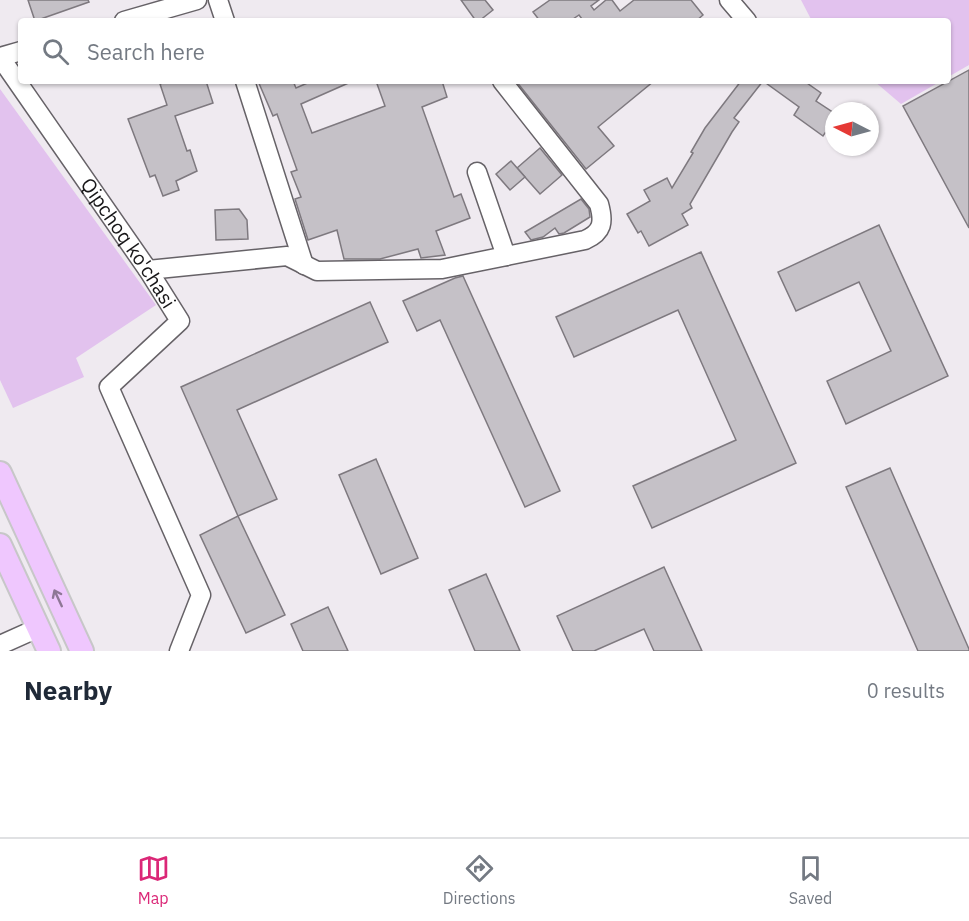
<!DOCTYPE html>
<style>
:root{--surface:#fff;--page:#f6f6f7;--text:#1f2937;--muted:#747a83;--line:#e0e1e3;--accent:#db2777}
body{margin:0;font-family:"IBM Plex Sans",sans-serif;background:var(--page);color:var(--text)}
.compass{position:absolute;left:825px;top:102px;width:54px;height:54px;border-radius:50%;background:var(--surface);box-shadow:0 2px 4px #0004;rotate:276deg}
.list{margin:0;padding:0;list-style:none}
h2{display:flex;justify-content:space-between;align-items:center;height:78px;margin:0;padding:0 24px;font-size:26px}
h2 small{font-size:20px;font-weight:400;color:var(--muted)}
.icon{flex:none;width:33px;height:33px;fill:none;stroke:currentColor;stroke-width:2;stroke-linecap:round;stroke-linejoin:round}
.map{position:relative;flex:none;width:969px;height:651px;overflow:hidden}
.search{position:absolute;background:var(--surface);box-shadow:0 2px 4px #0004;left:18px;right:18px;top:18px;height:66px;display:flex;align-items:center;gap:15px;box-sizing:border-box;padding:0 21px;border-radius:6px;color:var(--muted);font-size:22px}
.sheet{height:186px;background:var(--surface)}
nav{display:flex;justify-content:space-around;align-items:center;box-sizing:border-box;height:84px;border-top:2px solid var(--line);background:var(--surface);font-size:16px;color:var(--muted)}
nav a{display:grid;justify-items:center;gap:3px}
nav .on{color:var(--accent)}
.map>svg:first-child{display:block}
</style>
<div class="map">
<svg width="969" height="651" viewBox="0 0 969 651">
<rect width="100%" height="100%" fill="#efeaf0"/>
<g fill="#e2c2ee">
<polygon points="801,0 969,0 969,65 948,77 948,21 812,21"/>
<polygon points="874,81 941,81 901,104"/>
<polygon points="0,89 156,305 76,358 84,377 13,408 0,380"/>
</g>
<g fill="#c5c1c7" stroke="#7e797f" stroke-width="1.5">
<polygon points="28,0 88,0 89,2 35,21"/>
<polygon points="461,0 485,0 493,10 479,21 476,21"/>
<polygon points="550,0 599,0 591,6 594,10 606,0 612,0 620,11 634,0 691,0 703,15 696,21 580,21 582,19 579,15 570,21 540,21 533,12"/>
<polygon points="969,70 969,228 903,106"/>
<polygon points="168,81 206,81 213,103 175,116 187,151 190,150 197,171 176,181 179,190 163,196 155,175 150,177 128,119 167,105 160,84"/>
<polygon points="258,81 293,81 296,88 312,81 353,81 301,104 312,133 385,106 376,81 442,81 447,97 422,107 454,197 461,194 470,218 436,231 445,255 421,258 418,249 380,259 344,259 337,230 308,240 295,199 301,197 291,172 297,170 277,114 273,116"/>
<polygon points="516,81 654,81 598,127 614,146 586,169"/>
<polygon points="741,81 804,81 821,93 816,101 834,113 834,120 823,136 794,115 799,107 763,81 734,118 739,122 732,132 690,204 692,208 682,214 688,225 649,246 641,231 638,233 627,214 650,201 644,190 667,178 672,188 693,153 691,152 705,128"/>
<polygon points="540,148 562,175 540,194 517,168"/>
<polygon points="511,161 525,177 510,190 496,174"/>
<polygon points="581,199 589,209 590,217 564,233 559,234 555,228 543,237 531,240 525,232"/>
<polygon points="239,209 247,220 248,239 216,240 215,210"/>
<polygon points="879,225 948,376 846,424 827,381 891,351 859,282 796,311 778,272"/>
<polygon points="701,252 796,463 652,528 633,486 736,440 678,310 574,357 556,317"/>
<polygon points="463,276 560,491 525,507 440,320 417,331 403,301 455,278"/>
<polygon points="370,302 388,342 237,410 277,499 238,516 181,387"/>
<polygon points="376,459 418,558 381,574 339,475"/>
<polygon points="890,468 969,649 969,651 918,651 846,487"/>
<polygon points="238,516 285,615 246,633 200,535"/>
<polygon points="664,567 702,651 654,651 644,629 594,651 573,651 557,616"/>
<polygon points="486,574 520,651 475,651 449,590"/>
<polygon points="328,607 348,651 303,651 291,624"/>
</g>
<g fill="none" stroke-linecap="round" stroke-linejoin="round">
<defs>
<g id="minor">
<polyline points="218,0 225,21"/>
<polyline points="729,0 747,21"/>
<polyline points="124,21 197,0"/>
<path id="s1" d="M0 57 148 270 180 321 109 387 201 595 179 651"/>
<polyline points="0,57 21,51"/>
<polyline points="245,81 304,265"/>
<polyline points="477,172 506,256"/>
<path d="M148 270 287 256 317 271 442 269 585 240C603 232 604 222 599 204L502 81"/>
<polyline points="0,645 38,628"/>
</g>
<g id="major">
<polyline points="0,473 82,651"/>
<polyline points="0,545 49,651"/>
</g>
</defs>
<use href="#minor" stroke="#666267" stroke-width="21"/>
<use href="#major" stroke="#c7c7c8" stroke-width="26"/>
<use href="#minor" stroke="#fff" stroke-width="18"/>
<use href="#major" stroke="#efc7fe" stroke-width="22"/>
</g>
<defs><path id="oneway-shaft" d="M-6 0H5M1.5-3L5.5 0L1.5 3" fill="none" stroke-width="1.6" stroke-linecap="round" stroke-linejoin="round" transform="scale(1.5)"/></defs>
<use stroke="#8e7796" href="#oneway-shaft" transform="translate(58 598) rotate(-115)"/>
<g text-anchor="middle" stroke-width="4.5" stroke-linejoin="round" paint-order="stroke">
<g font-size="20" fill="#171618" stroke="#fff">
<text dy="7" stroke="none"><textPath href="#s1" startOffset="226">Qipchoq ko'chasi</textPath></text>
</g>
</g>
</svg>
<svg class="compass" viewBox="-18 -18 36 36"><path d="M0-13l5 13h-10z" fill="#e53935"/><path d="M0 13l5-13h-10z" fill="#747a83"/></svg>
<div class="search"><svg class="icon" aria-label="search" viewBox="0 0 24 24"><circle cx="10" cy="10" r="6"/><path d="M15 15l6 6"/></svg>Search here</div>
</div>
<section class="sheet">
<h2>Nearby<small>0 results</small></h2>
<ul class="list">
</ul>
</section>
<nav>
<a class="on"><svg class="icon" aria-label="map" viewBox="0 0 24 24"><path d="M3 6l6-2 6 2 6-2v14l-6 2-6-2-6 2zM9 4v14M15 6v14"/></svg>Map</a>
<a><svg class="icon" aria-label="directions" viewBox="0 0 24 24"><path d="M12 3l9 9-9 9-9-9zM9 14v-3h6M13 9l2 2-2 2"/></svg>Directions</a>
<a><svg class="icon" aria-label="saved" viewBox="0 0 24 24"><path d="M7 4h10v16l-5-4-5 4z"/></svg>Saved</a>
</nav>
